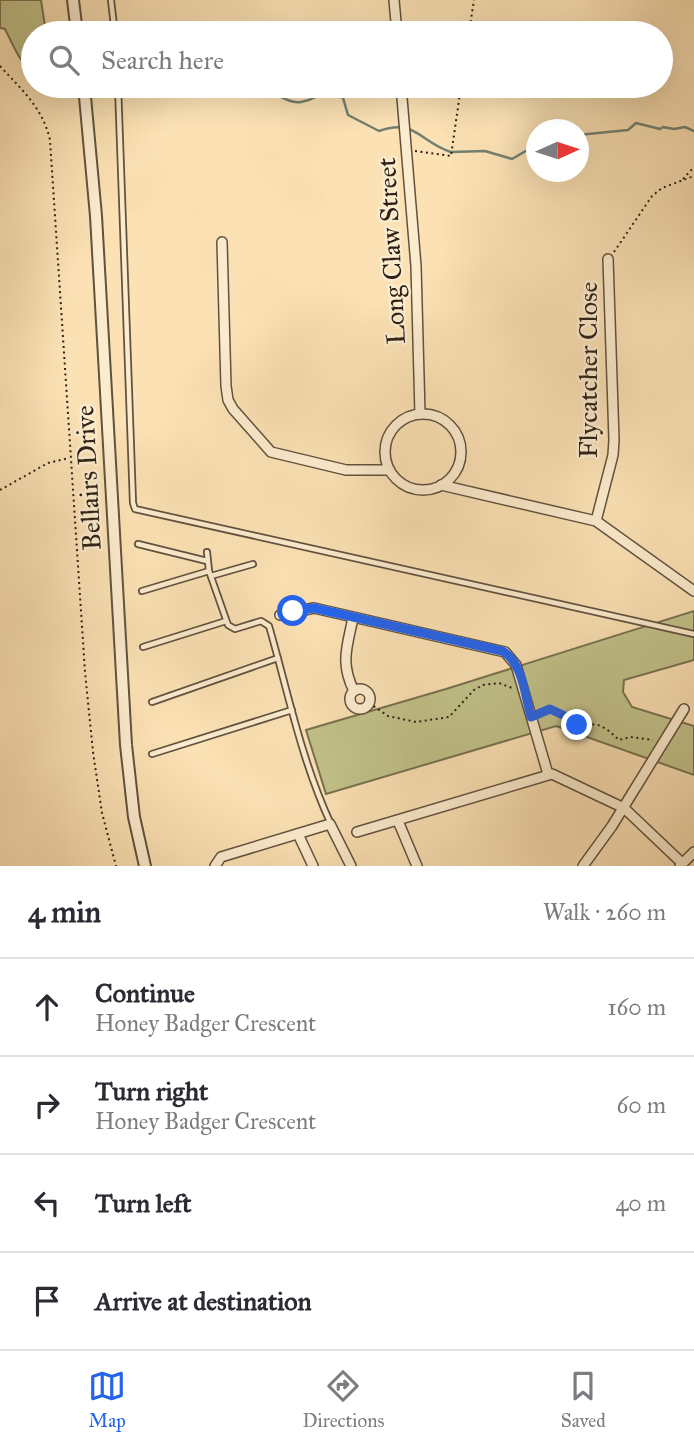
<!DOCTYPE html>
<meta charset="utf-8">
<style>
:root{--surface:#fff;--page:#f7f7f7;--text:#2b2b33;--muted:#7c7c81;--line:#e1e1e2;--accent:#2563eb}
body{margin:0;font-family:"IM FELL Great Primer",serif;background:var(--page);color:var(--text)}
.compass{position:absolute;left:526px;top:119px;width:63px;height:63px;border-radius:50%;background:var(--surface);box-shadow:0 7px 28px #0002;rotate:87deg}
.stop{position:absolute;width:21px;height:21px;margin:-16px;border:5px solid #2563eb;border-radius:50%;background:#fff}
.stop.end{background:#2563eb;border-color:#fff;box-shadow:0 2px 7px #0008}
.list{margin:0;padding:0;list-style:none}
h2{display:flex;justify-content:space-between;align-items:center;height:91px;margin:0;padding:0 28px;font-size:30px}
h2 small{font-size:23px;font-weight:400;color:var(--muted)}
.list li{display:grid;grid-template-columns:46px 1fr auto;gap:21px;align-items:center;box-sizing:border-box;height:98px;padding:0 28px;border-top:2px solid var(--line)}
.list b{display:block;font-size:26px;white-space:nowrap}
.list p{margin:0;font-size:23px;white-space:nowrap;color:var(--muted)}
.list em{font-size:23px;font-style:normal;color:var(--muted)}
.icon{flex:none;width:38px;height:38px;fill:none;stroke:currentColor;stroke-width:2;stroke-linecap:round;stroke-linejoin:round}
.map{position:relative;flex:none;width:694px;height:866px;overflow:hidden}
.search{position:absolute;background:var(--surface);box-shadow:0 7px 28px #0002;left:21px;right:21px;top:21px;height:77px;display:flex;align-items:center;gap:18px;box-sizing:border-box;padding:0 24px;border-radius:38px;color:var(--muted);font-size:26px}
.sheet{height:483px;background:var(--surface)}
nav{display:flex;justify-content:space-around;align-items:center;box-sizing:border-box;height:98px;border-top:2px solid var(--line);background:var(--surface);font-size:19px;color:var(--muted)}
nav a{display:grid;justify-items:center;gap:4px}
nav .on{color:var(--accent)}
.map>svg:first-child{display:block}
</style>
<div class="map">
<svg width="694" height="866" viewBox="0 0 694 866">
<rect width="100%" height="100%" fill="#fbe1b4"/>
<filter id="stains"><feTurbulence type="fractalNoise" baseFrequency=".00286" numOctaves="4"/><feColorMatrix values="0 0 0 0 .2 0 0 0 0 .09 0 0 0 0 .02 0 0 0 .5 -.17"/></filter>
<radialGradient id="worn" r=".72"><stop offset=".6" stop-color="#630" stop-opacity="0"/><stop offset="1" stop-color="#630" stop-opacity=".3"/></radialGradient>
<g fill="#c2c28a" stroke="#787251" stroke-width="2">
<path d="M0 0H41L46 33H33V75C20 62 13 45 5 29L0 28Z"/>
<polygon points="694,611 694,660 624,680 623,692 632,707 694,726 694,775 556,726 326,794 306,730 446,689"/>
</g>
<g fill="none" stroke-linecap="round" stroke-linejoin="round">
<g stroke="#728071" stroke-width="2.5">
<path d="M237 86C246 88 255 87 265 89 277 93 288 104 301 102 321 99 319 86 343 98L348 115 379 131C415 118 420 142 451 152"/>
<polyline points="578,135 628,130 636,123 660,129 663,127 674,129 685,127 694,131"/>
<polyline points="452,152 485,151 512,159 536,145"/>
</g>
<defs>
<g id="service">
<path d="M111 0 114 26C123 27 133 29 143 29 166 28 169 23 193 33"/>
<polyline points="114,26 115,33"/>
<polyline points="118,86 133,503 135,509 694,634"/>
<polyline points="138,544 207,561"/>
<path d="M207 552 209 571 228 625 235 629 261 621 269 626C288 692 301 759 330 822"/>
<polyline points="211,576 253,564"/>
<polyline points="142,591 209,571"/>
<polyline points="143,647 226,621"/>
<polyline points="152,702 278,658"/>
<polyline points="152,754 292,710"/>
</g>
<g id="minor">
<polyline points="394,0 397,33"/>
<polyline points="401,86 416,266 420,414"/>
<polyline points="222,242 226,386 228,400 233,409 271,452 346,470 389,470"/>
<circle cx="423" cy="452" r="38"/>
<polyline points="441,485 596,521 694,591"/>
<polyline points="596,521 613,455 614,440 608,259"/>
<polyline points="280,615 314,608 505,652 516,665 548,774"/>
<path d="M353 618C347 647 340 663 354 691"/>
<circle cx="360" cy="699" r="10"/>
<polyline points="398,821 417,866"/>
<polyline points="357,832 552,774 624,808 682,863"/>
<polyline points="298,834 313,866"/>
<polyline points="215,866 221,857 330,824 351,866"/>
<polyline points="583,866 612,826 684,709"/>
<polyline points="680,866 694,852"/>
</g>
<g id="tertiary">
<polyline points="73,0 77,33"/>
<polyline points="84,86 96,216 126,745 134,817 145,866"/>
</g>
</defs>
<use href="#service" stroke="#61523f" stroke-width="8"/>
<use href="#minor" stroke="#61523f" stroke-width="12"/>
<use href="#tertiary" stroke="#61523f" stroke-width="14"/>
<g stroke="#2e2218" stroke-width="2" stroke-dasharray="2 3.5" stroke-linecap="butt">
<polyline points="469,33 474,0"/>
<path d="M0 66C21 89 43 108 50 140L85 672 93 752 102 813 116 866"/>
<polyline points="415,151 451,156 461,86"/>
<polyline points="683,179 694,167"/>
<polyline points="614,252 652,196 662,188 694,176"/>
<polyline points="0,490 48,463 69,458"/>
<polyline points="369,703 388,716 416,722 449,717 474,690 483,685 499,683 512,688"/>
<path d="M538 713C560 703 562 719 578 726 585 729 582 727 589 725 601 722 610 732 619 740L630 737 653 740"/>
</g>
<use href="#service" stroke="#fcecce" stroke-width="4.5"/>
<use href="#minor" stroke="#fcecce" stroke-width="9"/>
<use href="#tertiary" stroke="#fcecce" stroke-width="10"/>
</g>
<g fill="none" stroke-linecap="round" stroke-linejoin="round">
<path stroke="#2563eb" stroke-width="9" d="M293 611 314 608 502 651C523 662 525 696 531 717L550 709 565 716 577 725"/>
</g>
<g text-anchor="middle" stroke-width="5" stroke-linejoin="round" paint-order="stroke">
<g font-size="26" fill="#2e2218" stroke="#fcecce">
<text transform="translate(391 251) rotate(-93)" y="9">Long Claw Street</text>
<text transform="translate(588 370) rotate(-90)" y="9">Flycatcher Close</text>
<text transform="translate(88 478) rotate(-93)" y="9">Bellairs Drive</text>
</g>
</g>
<rect width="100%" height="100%" filter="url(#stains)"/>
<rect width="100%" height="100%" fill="url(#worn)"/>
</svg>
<svg class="compass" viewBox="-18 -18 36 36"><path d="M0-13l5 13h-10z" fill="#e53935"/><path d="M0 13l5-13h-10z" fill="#7c7c81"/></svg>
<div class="stop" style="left:293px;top:611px"></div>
<div class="stop end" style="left:577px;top:725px"></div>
<div class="search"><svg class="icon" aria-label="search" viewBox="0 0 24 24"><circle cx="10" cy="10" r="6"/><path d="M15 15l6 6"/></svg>Search here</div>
</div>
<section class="sheet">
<h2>4 min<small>Walk · 260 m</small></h2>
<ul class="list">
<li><svg class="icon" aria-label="ahead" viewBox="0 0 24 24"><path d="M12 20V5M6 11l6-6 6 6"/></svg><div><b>Continue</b><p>Honey Badger Crescent</p></div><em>160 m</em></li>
<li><svg class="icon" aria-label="right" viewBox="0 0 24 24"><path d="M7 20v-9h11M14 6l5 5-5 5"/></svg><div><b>Turn right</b><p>Honey Badger Crescent</p></div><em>60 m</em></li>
<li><svg class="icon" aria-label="left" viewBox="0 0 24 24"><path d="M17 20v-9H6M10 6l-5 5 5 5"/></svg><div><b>Turn left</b></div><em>40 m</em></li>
<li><svg class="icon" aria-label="arrive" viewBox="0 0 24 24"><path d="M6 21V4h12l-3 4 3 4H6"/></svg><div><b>Arrive at destination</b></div></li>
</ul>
</section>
<nav>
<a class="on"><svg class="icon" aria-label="map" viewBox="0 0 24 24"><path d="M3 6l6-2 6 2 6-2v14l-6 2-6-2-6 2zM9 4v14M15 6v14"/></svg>Map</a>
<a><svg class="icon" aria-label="directions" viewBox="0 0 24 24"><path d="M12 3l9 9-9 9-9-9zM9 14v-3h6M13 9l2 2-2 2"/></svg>Directions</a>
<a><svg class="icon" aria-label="saved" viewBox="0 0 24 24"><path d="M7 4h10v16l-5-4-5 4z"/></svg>Saved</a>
</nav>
